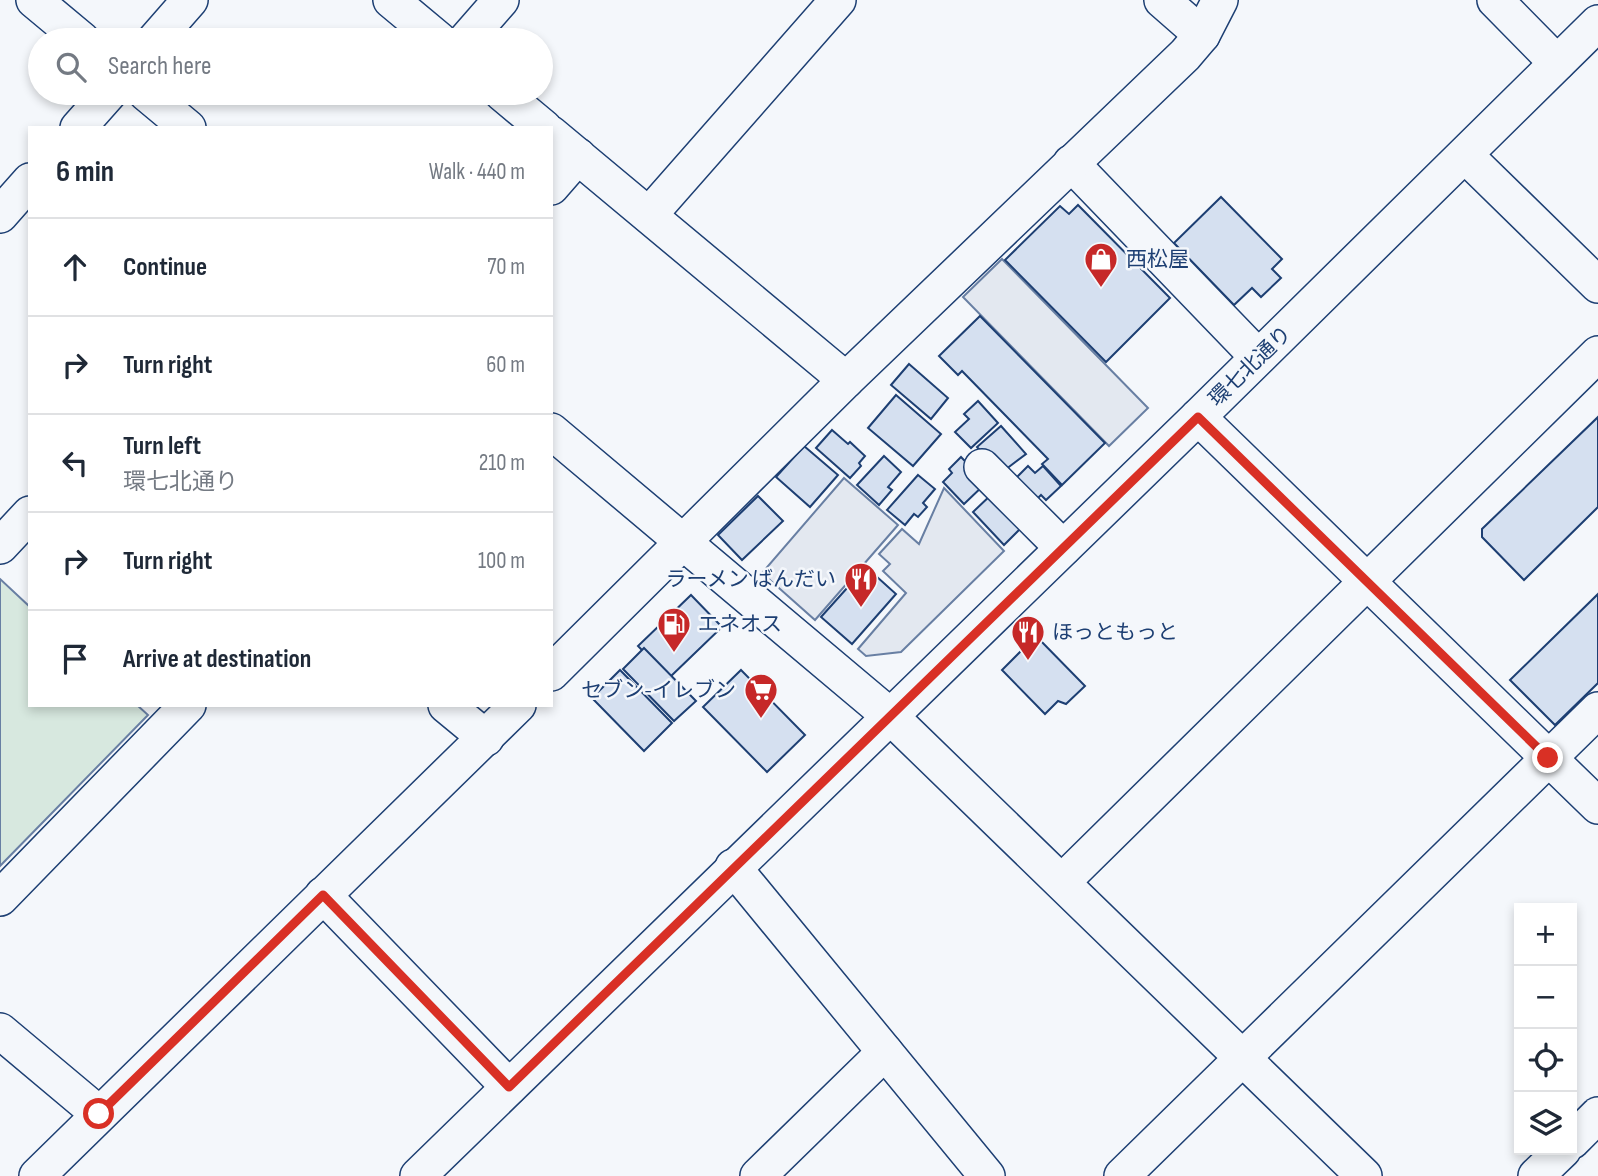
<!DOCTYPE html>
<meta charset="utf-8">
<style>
:root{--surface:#fff;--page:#f6f6f7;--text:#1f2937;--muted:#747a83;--line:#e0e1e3}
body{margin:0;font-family:"Sofia Sans Condensed","Noto Sans JP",sans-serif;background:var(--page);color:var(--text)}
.controls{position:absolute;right:21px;bottom:21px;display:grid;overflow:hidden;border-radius:0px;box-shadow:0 4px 10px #0003}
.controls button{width:63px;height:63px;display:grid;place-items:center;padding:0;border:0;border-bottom:2px solid var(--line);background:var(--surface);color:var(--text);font:35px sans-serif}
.stop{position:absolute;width:21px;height:21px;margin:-16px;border:5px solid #d93025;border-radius:50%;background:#fff}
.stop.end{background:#d93025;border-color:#fff;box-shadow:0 2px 7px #0008}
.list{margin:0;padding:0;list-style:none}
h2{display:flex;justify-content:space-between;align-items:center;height:91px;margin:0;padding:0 28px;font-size:30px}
h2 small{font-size:23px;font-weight:400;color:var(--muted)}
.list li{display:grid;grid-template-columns:46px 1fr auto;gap:21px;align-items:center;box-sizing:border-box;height:98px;padding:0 28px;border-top:2px solid var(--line)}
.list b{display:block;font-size:26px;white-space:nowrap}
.list p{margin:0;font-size:23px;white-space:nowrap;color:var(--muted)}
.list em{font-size:23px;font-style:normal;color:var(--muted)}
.icon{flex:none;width:38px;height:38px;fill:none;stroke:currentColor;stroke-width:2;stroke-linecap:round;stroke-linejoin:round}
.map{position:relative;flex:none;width:1598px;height:1176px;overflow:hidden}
.search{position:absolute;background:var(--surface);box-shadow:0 4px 10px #0003;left:28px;top:28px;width:525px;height:77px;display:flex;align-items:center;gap:18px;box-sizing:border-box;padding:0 24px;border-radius:38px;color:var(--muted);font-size:26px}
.panel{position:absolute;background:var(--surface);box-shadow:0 4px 10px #0003;left:28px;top:126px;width:525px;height:581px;border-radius:0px}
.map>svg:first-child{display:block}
</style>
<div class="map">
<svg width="1598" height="1176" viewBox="0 0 1598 1176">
<rect width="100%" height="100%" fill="#f4f7fb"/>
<polygon fill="#d7e8df" stroke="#687fa3" stroke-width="2" points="0,579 30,607 30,705 137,705 148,715 0,866"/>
<g fill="#e3e8f0" stroke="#687fa3" stroke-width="2">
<polygon points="1002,259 1148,408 1109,446 963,297"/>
<polygon points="844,478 898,525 815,620 762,573"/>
<polygon points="944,488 1004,551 901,652 866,656 858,649 906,593 883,571 890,564 879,554 902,529 919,544"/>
</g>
<g fill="#d5e0f0" stroke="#1d3f73" stroke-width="2">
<polygon points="1221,197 1282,259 1272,269 1281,278 1261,297 1252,288 1234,305 1174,243"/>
<polygon points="1078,205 1170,298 1106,362 1005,260 1060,206 1069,214"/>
<polygon points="980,316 1105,443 1062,485 1042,464 1048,459 962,371 958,375 939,356"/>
<polygon points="909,364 948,398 931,419 891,385"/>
<polygon points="896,395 941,434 913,466 868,428"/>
<polygon points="978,401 998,423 971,448 955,432 969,419 964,414"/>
<polygon points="1598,417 1598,507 1524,580 1482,537 1482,529"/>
<polygon points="1001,426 1026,454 1001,473 977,447"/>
<polygon points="832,430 848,444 850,442 865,456 859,463 861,466 850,478 816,448"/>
<polygon points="804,446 838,475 810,507 776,477"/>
<polygon points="884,456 901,472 888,487 892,490 879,505 857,485"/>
<polygon points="961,457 986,483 964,504 943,482 952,473 949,469"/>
<polygon points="1028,466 1035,473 1043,466 1061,486 1046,500 1041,495 1033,503 1012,482"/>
<polygon points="918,475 935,489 923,503 927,507 918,517 914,514 905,525 887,510"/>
<polygon points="993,493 1024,525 1004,545 973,512"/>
<polygon points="758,496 783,521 742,560 718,535"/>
<polygon points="866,567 896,594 852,644 821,617"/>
<polygon points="1598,594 1598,683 1555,725 1510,680"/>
<polygon points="691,595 722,627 669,678 638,646"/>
<polygon points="1036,636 1085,686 1066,704 1058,701 1045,714 1002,670"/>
<polygon points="644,648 696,701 674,721 623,669"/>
<polygon points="620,670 672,723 644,751 592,698"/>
<polygon points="741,670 805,735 767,772 703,707"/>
</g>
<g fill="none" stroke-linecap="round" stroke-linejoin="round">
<defs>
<g id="minor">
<polyline points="34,0 82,40"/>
<polyline points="391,0 439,40"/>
<polyline points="1162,0 1202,35"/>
<polyline points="1495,0 1557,63"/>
<polyline points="155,40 190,0"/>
<polyline points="466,40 501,0"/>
<polyline points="146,93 188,128"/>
<polyline points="502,93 544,128"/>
<polyline points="78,128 109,93"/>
<polyline points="551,134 846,380"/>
<polyline points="1465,155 1598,285"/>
<polyline points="1071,163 1258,357"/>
<polyline points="551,187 578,156"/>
<polyline points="0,215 30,181"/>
<polyline points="649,215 838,0"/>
<polyline points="1198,417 1598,806"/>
<polyline points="551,431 890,716 1364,1176"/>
<polyline points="982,467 1063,548"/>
<polyline points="0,546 30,514"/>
<polyline points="551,673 846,380 1185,55 1202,35 1220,0"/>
<polyline points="446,705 486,738"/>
<polyline points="733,867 987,1176"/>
<polyline points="1062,882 1598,354"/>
<polyline points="323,895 509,1087"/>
<polyline points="0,898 188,705"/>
<polyline points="0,1031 99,1114"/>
<polyline points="1572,1141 1598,1115"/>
<polyline points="37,1176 518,705"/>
<polyline points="418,1176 1198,417 1598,23"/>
<polyline points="758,1176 885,1052"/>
<polyline points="1122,1176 1598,710"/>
<polyline points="1536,1176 1563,1150"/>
</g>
</defs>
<use href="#minor" stroke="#1d3f73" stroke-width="38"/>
<use href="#minor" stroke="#f4f7fb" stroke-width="35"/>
</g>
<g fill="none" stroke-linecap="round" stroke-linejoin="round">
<polyline stroke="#d93025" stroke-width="9" points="99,1114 323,895 509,1087 1198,417 1548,758"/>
</g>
<defs>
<symbol id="shop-pin" viewBox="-11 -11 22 30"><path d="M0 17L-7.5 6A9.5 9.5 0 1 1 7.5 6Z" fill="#c62828" stroke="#f4f7fb"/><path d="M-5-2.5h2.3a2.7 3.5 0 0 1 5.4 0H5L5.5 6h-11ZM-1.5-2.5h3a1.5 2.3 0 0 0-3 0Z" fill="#fff"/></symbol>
<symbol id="restaurant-pin" viewBox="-11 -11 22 30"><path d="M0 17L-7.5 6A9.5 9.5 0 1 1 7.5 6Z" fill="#c62828" stroke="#f4f7fb"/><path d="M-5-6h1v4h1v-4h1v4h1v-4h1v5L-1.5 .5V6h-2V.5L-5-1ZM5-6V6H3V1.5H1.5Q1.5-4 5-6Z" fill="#fff"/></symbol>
<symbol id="fuel-pin" viewBox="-11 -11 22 30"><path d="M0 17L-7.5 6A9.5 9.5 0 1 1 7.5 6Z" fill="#c62828" stroke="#f4f7fb"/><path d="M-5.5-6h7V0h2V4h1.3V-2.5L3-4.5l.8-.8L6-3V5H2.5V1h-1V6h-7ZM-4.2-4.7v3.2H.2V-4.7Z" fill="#fff"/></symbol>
<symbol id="supermarket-pin" viewBox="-11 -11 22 30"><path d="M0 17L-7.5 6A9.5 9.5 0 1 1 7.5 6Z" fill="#c62828" stroke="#f4f7fb"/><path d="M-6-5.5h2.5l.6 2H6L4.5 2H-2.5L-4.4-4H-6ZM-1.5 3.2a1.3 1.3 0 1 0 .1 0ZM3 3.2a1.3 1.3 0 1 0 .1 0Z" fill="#fff"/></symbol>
</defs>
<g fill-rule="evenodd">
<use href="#shop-pin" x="1082" y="240" width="38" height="52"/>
<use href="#restaurant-pin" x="842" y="560" width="38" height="52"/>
<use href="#fuel-pin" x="655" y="605" width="38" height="52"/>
<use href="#restaurant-pin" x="1009" y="613" width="38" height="52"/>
<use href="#supermarket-pin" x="742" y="671" width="38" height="52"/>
</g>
<g text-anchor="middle" stroke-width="5" stroke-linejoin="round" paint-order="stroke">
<g font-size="21" fill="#1d3f73" stroke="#f4f7fb" text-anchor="start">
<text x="1126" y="266">西松屋</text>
<text x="836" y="586" text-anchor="end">ラーメン ばんだい</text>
<text x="698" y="631">エネオス</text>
<text x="1052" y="639">ほっともっと</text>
<text x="736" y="697" text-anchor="end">セブン-イレブン</text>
</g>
<g font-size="21" fill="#1d3f73" stroke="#f4f7fb">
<text transform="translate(1250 366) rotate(-44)" y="7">環七北通り</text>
</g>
</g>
</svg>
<div class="controls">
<button>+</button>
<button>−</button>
<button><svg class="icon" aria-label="locate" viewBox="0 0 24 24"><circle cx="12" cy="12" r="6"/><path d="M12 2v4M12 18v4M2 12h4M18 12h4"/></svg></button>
<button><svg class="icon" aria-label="layers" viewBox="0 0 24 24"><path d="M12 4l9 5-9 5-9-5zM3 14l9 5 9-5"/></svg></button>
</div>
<div class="stop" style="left:99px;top:1114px"></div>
<div class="stop end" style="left:1548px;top:758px"></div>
<div class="search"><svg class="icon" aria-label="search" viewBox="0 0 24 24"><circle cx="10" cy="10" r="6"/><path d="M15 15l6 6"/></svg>Search here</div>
<section class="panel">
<h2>6 min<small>Walk · 440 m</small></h2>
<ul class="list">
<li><svg class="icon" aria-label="ahead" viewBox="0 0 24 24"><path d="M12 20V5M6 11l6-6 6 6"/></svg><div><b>Continue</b></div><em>70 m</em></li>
<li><svg class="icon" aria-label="right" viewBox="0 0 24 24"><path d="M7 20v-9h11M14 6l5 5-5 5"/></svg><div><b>Turn right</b></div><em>60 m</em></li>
<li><svg class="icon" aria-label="left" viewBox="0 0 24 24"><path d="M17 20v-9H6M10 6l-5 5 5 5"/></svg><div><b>Turn left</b><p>環七北通り</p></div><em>210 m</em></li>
<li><svg class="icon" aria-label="right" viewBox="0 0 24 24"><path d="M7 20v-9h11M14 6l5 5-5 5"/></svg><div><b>Turn right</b></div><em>100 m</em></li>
<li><svg class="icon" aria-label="arrive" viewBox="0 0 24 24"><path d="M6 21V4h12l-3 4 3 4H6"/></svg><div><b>Arrive at destination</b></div></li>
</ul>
</section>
</div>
